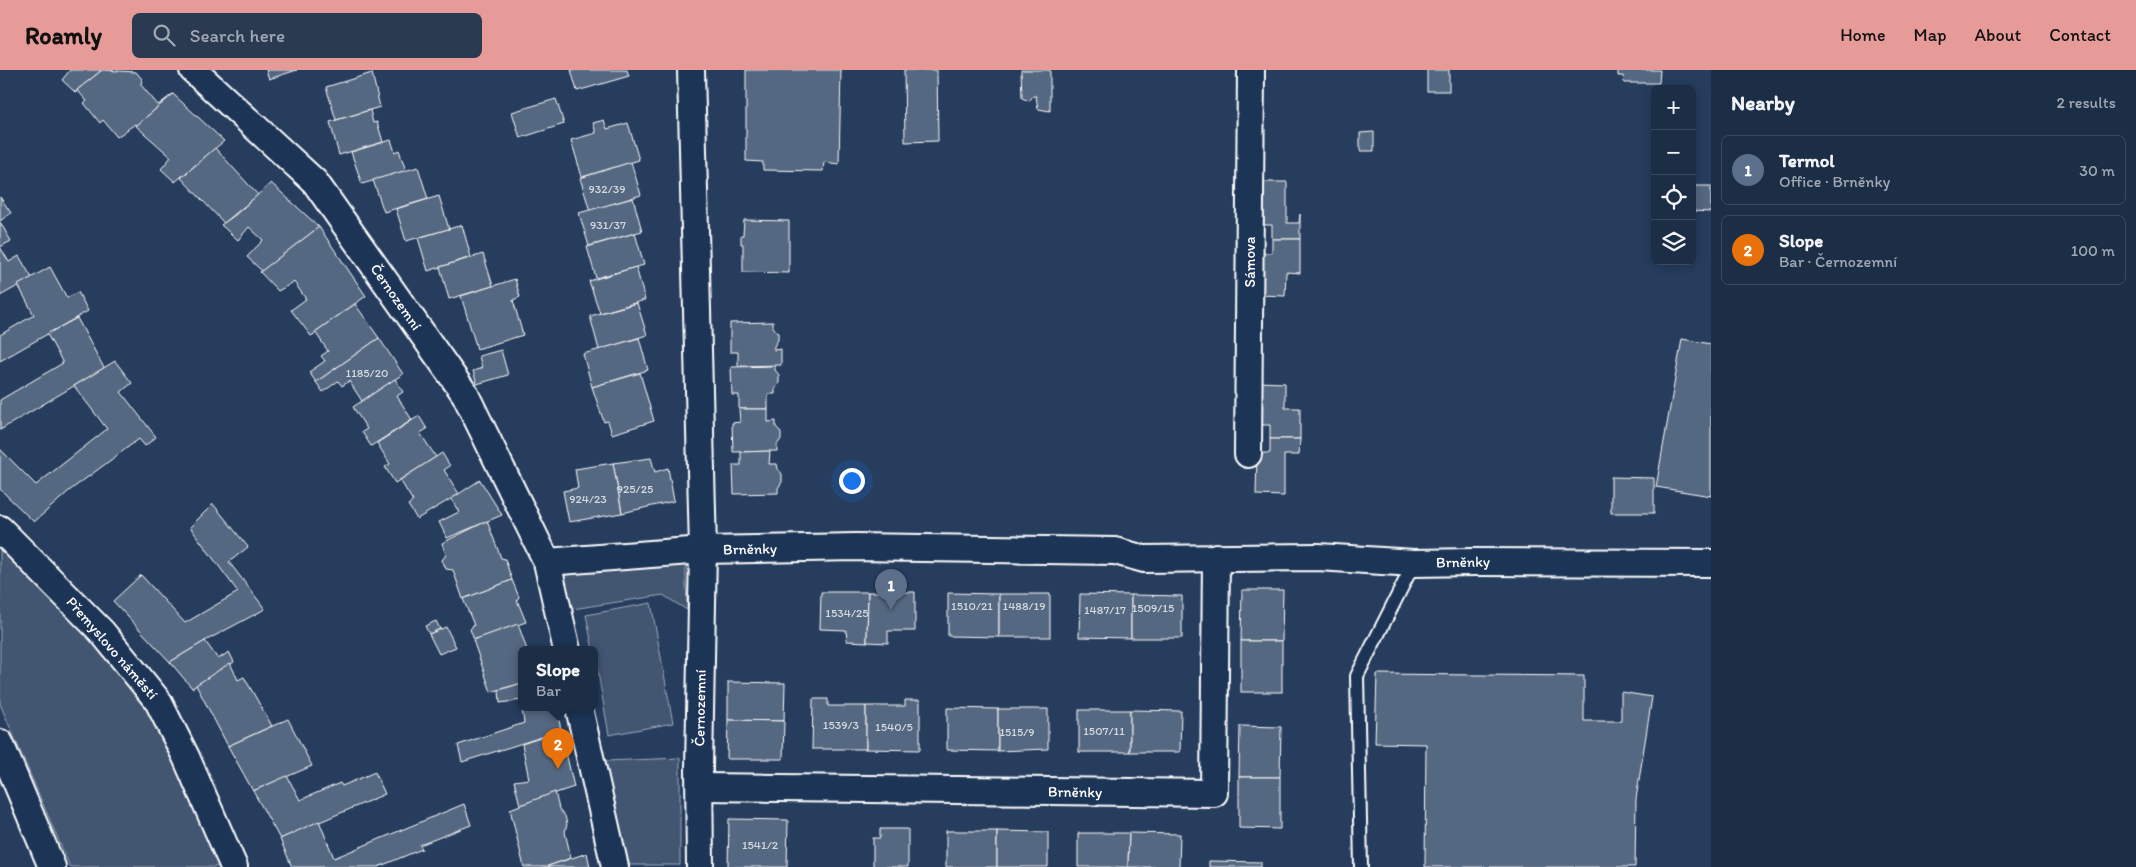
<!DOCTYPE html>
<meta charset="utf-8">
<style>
:root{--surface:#1c2e46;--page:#293a51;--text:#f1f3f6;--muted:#a0a8b3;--line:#3a4a5f;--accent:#e69b98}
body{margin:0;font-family:Itim,sans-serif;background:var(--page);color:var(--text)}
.controls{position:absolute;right:15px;top:15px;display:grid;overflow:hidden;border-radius:8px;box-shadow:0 2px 12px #0003}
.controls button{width:45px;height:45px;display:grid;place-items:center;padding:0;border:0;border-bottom:1px solid var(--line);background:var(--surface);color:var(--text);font:25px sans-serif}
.you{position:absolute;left:851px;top:410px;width:18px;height:18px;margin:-12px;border:4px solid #fff;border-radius:50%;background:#1a73e8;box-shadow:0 0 0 8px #1a73e833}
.badge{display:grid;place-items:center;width:32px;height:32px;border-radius:50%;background:var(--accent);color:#fff;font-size:16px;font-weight:700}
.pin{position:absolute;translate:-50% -41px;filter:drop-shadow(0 1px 2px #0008)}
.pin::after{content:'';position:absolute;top:26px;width:18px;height:15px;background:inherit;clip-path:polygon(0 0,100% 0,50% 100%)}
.popup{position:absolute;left:518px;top:576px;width:80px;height:65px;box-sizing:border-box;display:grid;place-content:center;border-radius:8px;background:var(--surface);filter:drop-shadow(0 1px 4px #0005);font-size:16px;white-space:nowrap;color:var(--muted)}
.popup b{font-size:19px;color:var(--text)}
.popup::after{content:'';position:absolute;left:50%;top:100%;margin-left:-10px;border:10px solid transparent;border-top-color:var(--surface)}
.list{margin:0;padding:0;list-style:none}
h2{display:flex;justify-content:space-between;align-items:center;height:65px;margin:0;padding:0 20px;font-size:21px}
h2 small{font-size:16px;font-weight:400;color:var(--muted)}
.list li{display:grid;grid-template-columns:32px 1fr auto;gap:15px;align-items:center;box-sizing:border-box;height:70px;margin:0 10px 10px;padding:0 10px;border:1px solid var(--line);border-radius:8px}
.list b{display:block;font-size:19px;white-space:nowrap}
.list p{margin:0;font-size:16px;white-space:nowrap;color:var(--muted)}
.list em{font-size:16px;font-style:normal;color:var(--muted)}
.icon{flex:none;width:28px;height:28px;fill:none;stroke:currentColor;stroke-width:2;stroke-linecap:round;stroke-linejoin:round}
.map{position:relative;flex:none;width:1711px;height:797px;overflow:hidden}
header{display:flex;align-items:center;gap:30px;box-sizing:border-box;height:70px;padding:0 25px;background:var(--accent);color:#111}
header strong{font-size:24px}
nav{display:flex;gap:28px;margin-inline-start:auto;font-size:18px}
.search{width:350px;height:45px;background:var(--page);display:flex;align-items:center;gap:12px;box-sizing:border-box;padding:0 18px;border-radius:8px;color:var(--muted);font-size:19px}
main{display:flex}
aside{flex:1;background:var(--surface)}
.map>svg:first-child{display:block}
</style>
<header>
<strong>Roamly</strong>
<div class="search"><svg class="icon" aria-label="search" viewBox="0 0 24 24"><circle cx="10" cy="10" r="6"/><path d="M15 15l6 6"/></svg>Search here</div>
<nav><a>Home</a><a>Map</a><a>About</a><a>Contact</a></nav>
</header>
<main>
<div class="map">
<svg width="1711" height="797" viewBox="0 0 1711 797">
<rect width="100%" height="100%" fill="#263d5e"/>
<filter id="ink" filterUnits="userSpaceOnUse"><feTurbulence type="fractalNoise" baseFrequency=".02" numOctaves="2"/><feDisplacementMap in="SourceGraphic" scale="10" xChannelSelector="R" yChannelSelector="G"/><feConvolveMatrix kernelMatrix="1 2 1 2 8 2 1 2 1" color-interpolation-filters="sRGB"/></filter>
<g filter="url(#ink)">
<g fill="#425672" stroke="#a0aab8">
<polygon points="0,465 155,631 223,797 70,797 0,634"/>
<polygon points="685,481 687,540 663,525 566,540 560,503"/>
<polygon points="651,533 673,653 609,665 594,580 593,580 586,545"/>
<polygon points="680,688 680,795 628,795 605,691"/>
</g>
<g fill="#556781" stroke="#fff">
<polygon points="70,0 102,0 77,20 76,23 62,10"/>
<polygon points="102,0 136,2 142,9 141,15 158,35 173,24 136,56 135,54 117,67 103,50 100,53 84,33 87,31 77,20"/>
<polygon points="266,0 297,0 269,9"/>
<polygon points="571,0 627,0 629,6 577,21"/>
<polygon points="746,0 841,0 839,94 824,92 823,101 763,100 763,92 746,91"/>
<polygon points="904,0 937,0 938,71 905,72"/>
<polygon points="1021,0 1050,0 1050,41 1038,39 1036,26 1033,26 1029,31 1022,28"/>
<rect x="1427" y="0" width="22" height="21"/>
<polygon points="1618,0 1660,0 1659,13 1624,13 1623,6 1618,6"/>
<polygon points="372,3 380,37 336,50 326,17"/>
<polygon points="173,24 224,71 175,112 161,99 171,87 136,56"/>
<polygon points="556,29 564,54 520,68 512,42"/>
<polygon points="370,40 373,53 377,52 383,72 339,85 330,52"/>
<polygon points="604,50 607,59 628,53 639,90 582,107 571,70 596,63 593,53"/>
<polygon points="1374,62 1374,81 1360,81 1360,63"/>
<polygon points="391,70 395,82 399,80 406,101 362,114 351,82"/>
<polygon points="215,78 258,125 224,153 181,108"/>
<polygon points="631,92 641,125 590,141 580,108"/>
<polygon points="418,97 428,129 384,142 373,110"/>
<polygon points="1260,112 1287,112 1287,153 1299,153 1300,144 1300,169 1272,169 1272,155 1259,155"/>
<polygon points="271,113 319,157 262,201 247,187 263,170 249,157 238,170 221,155 235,145"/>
<polygon points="1692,116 1711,116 1711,142 1692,141"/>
<polygon points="439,126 449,159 406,171 396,139"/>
<polygon points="0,127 11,143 0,151"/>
<polygon points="633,128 642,161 589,176 579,143"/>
<polygon points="744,150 789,151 789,203 743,202 743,174 741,174 741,165 743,165"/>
<polygon points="0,152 11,171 0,177 9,192 19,186 32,208 0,226"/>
<polygon points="462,155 471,187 428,201 418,168"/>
<polygon points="319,157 366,226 315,262 316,263 311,266 291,240 306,229 294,212 278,221 260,202"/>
<polygon points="635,163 644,195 596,208 587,177"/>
<polygon points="1272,169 1300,169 1300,203 1286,202 1285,226 1258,225 1260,183 1272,183"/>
<polygon points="483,184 493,216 449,229 440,197"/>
<polygon points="50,197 67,228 78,222 88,241 0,291 0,265 34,245 18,215"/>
<polygon points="636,197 645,230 600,243 589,211"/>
<polygon points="515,209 520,227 513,230 523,265 477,279 461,226"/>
<polygon points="637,233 647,265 599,280 590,246"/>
<polygon points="355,234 379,268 316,312 309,302 325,291 321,286 328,281 315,262"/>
<polygon points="77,248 104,298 0,360 0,330 63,293 47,264"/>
<polygon points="773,252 773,257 778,263 778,270 774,276 774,280 781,279 781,295 738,296 738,282 730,282 730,253"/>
<polygon points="379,268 403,304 362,331 349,311 342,316 338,311 323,322 316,312"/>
<polygon points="639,268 648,300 592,317 583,284"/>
<polygon points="1682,269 1711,274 1711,426 1656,417"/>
<polygon points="501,280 508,305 477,314 473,301 482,298 479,286"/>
<polygon points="115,291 132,313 121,322 156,367 145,376 139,369 69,421 34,452 0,419 0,379 36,415 107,359 74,316"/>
<polygon points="775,296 775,300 779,305 779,313 775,319 775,324 768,324 768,339 739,339 739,325 732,325 731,297"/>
<polygon points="640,303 654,351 612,364 608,351 604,352 592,317"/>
<polygon points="395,309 403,322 397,326 412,350 371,376 362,362 367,359 353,337"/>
<polygon points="1257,312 1285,313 1285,338 1300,338 1300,369 1270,369 1270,355 1257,355"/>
<polygon points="739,339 768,339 768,352 776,351 776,357 781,362 781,369 777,375 777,381 733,382 732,353 740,352"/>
<polygon points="419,346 427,359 420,363 436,387 395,413 385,397 390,394 377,373"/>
<polygon points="1270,369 1300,369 1299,385 1284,385 1284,426 1256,425 1257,383 1270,383"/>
<polygon points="770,381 769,394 777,394 778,399 782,404 782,412 778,418 778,423 734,424 733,395 741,395 741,382"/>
<polygon points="442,383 450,396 444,400 459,424 417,449 408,435 413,431 400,410"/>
<polygon points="651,388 655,402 668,398 674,431 622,443 613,393"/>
<polygon points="613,393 622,443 569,452 563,421 578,418 575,399"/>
<polygon points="1611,407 1654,408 1654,443 1611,443"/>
<polygon points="480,410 502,445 447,468 439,452 459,442 451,429"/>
<polygon points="213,434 248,477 229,492 265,539 205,571 170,592 113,531 141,505 185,553 238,522 190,457"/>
<polygon points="487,451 501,488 505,489 512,510 463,529 453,500 446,499 442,490 446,485 442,473"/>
<polygon points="512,510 519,527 517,530 526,552 474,570 470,559 474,555 463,529"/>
<polygon points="1242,520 1283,520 1282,571 1241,571"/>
<polygon points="821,522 868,522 867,572 847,571 846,560 820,559"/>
<polygon points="868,522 915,522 915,561 888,561 888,573 867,572"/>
<polygon points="948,523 999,524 999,567 948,566"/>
<rect x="999" y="524" width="51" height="43"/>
<polygon points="1080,524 1131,525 1131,568 1079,567"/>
<polygon points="1131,525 1182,526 1182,568 1131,568"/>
<polygon points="436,551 440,559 429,564 425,556"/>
<polygon points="518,554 527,580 522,580 522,613 491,622 473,570"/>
<polygon points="446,557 456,577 439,584 429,564"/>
<polygon points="205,571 218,589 229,582 234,592 192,618 170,592"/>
<rect x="1241" y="571" width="41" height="51"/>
<polygon points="230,593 238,610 244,607 272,656 228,676 196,615"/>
<polygon points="1377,604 1584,606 1584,651 1621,651 1621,622 1652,627 1636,729 1635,797 1425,797 1426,674 1375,673"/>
<polygon points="728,612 785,613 784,651 728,650"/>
<polygon points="522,613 522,638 557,638 561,661 462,692 458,675 524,653 521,630 500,633 499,620"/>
<polygon points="813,629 828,629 828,636 866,636 866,679 812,679"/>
<polygon points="905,630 920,630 920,680 866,679 866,636 905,636"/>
<polygon points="947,638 998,639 998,681 947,680"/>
<polygon points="998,639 1048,639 1048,679 998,681"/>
<rect x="1079" y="640" width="51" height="42"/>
<polygon points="1130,640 1181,641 1180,682 1130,682"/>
<polygon points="288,649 312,696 253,721 228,676"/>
<polygon points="728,650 784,651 783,689 727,689"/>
<polygon points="1240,656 1281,657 1280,707 1239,707"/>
<polygon points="561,661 574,717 520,735 514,711 529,709 522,674"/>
<polygon points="375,702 385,724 280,769 253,721 287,706 300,730 340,713 342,716"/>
<polygon points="1239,707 1280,707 1280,759 1239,758"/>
<polygon points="555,722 559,739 565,746 567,754 565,762 571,788 545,797 524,797 510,739"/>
<polygon points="464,734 471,755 420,775 422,779 378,797 292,797 280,769 319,751 334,788"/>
<polygon points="729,749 788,750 787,797 728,797"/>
<polygon points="880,759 908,759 908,797 873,797 873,768 880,768"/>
<rect x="946" y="761" width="51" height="36"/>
<polygon points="997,761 1048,762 1048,797 997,797"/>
<polygon points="1078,763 1129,763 1128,797 1078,797"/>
<polygon points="1129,763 1180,764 1179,797 1128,797"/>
<polygon points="587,783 590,797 548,797 548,796"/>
<polygon points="1209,791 1261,792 1261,797 1209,797"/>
</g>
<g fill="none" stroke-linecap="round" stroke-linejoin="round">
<defs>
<polyline id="service" points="1361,797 1357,606 1414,493"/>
<g id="minor">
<polyline points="193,0 315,112 465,324 547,492 567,580"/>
<polyline points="691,0 703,480 699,697 700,797"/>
<polyline points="1248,384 1251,0"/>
<polyline points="0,459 102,562 158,631 186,687 234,797"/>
<polyline points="547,492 703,480 855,477 1115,481 1144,489 1318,487 1414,493 1473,492 1711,493"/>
<polyline points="579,638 615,797"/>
<polyline points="0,673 52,797"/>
<polyline points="700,717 1214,723 1216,487"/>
</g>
</defs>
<use href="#service" stroke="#fff" stroke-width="16"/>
<use href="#minor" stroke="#fff" stroke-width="30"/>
<use href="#service" stroke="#1d3557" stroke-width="12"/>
<use href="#minor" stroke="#1d3557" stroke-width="26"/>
</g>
</g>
<g text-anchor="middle" stroke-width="4" stroke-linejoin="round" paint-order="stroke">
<g font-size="12" fill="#d4d9e0">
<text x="607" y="123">932/39</text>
<text x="608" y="159">931/37</text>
<text x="367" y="307">1185/20</text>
<text x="635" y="423">925/25</text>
<text x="588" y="433">924/23</text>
<text x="972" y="540">1510/21</text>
<text x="1024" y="540">1488/19</text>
<text x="1153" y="542">1509/15</text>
<text x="1105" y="544">1487/17</text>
<text x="847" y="547">1534/25</text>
<text x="841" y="659">1539/3</text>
<text x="894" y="661">1540/5</text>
<text x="1104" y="665">1507/11</text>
<text x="1017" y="666">1515/9</text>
<text x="760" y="779">1541/2</text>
</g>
<g font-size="15" fill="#fff" stroke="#1d3557">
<text transform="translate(1250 192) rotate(-90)" y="5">Sámova</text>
<text transform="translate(396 227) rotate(55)" y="5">Černozemní</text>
<text transform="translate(750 479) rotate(-1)" y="5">Brněnky</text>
<text transform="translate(1463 492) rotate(-1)" y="5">Brněnky</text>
<text transform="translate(112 578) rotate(49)" y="5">Přemyslovo náměstí</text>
<text transform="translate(700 638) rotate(-89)" y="5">Černozemní</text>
<text transform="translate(1075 722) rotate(1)" y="5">Brněnky</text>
</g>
</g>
</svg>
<div class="controls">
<button>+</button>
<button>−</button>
<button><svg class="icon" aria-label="locate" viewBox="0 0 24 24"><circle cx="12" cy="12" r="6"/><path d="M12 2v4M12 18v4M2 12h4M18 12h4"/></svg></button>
<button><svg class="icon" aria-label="layers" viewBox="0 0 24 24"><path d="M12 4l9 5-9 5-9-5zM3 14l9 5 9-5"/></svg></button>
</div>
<div class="you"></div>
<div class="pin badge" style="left:891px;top:540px;background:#5c6f8a">1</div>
<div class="pin badge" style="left:558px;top:699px;background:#e8710a">2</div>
<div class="popup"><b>Slope</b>Bar</div>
</div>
<aside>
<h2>Nearby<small>2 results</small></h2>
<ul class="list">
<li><span class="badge" style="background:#5c6f8a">1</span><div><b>Termol</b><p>Office · Brněnky</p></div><em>30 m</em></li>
<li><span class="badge" style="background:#e8710a">2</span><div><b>Slope</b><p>Bar · Černozemní</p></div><em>100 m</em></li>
</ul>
</aside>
</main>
